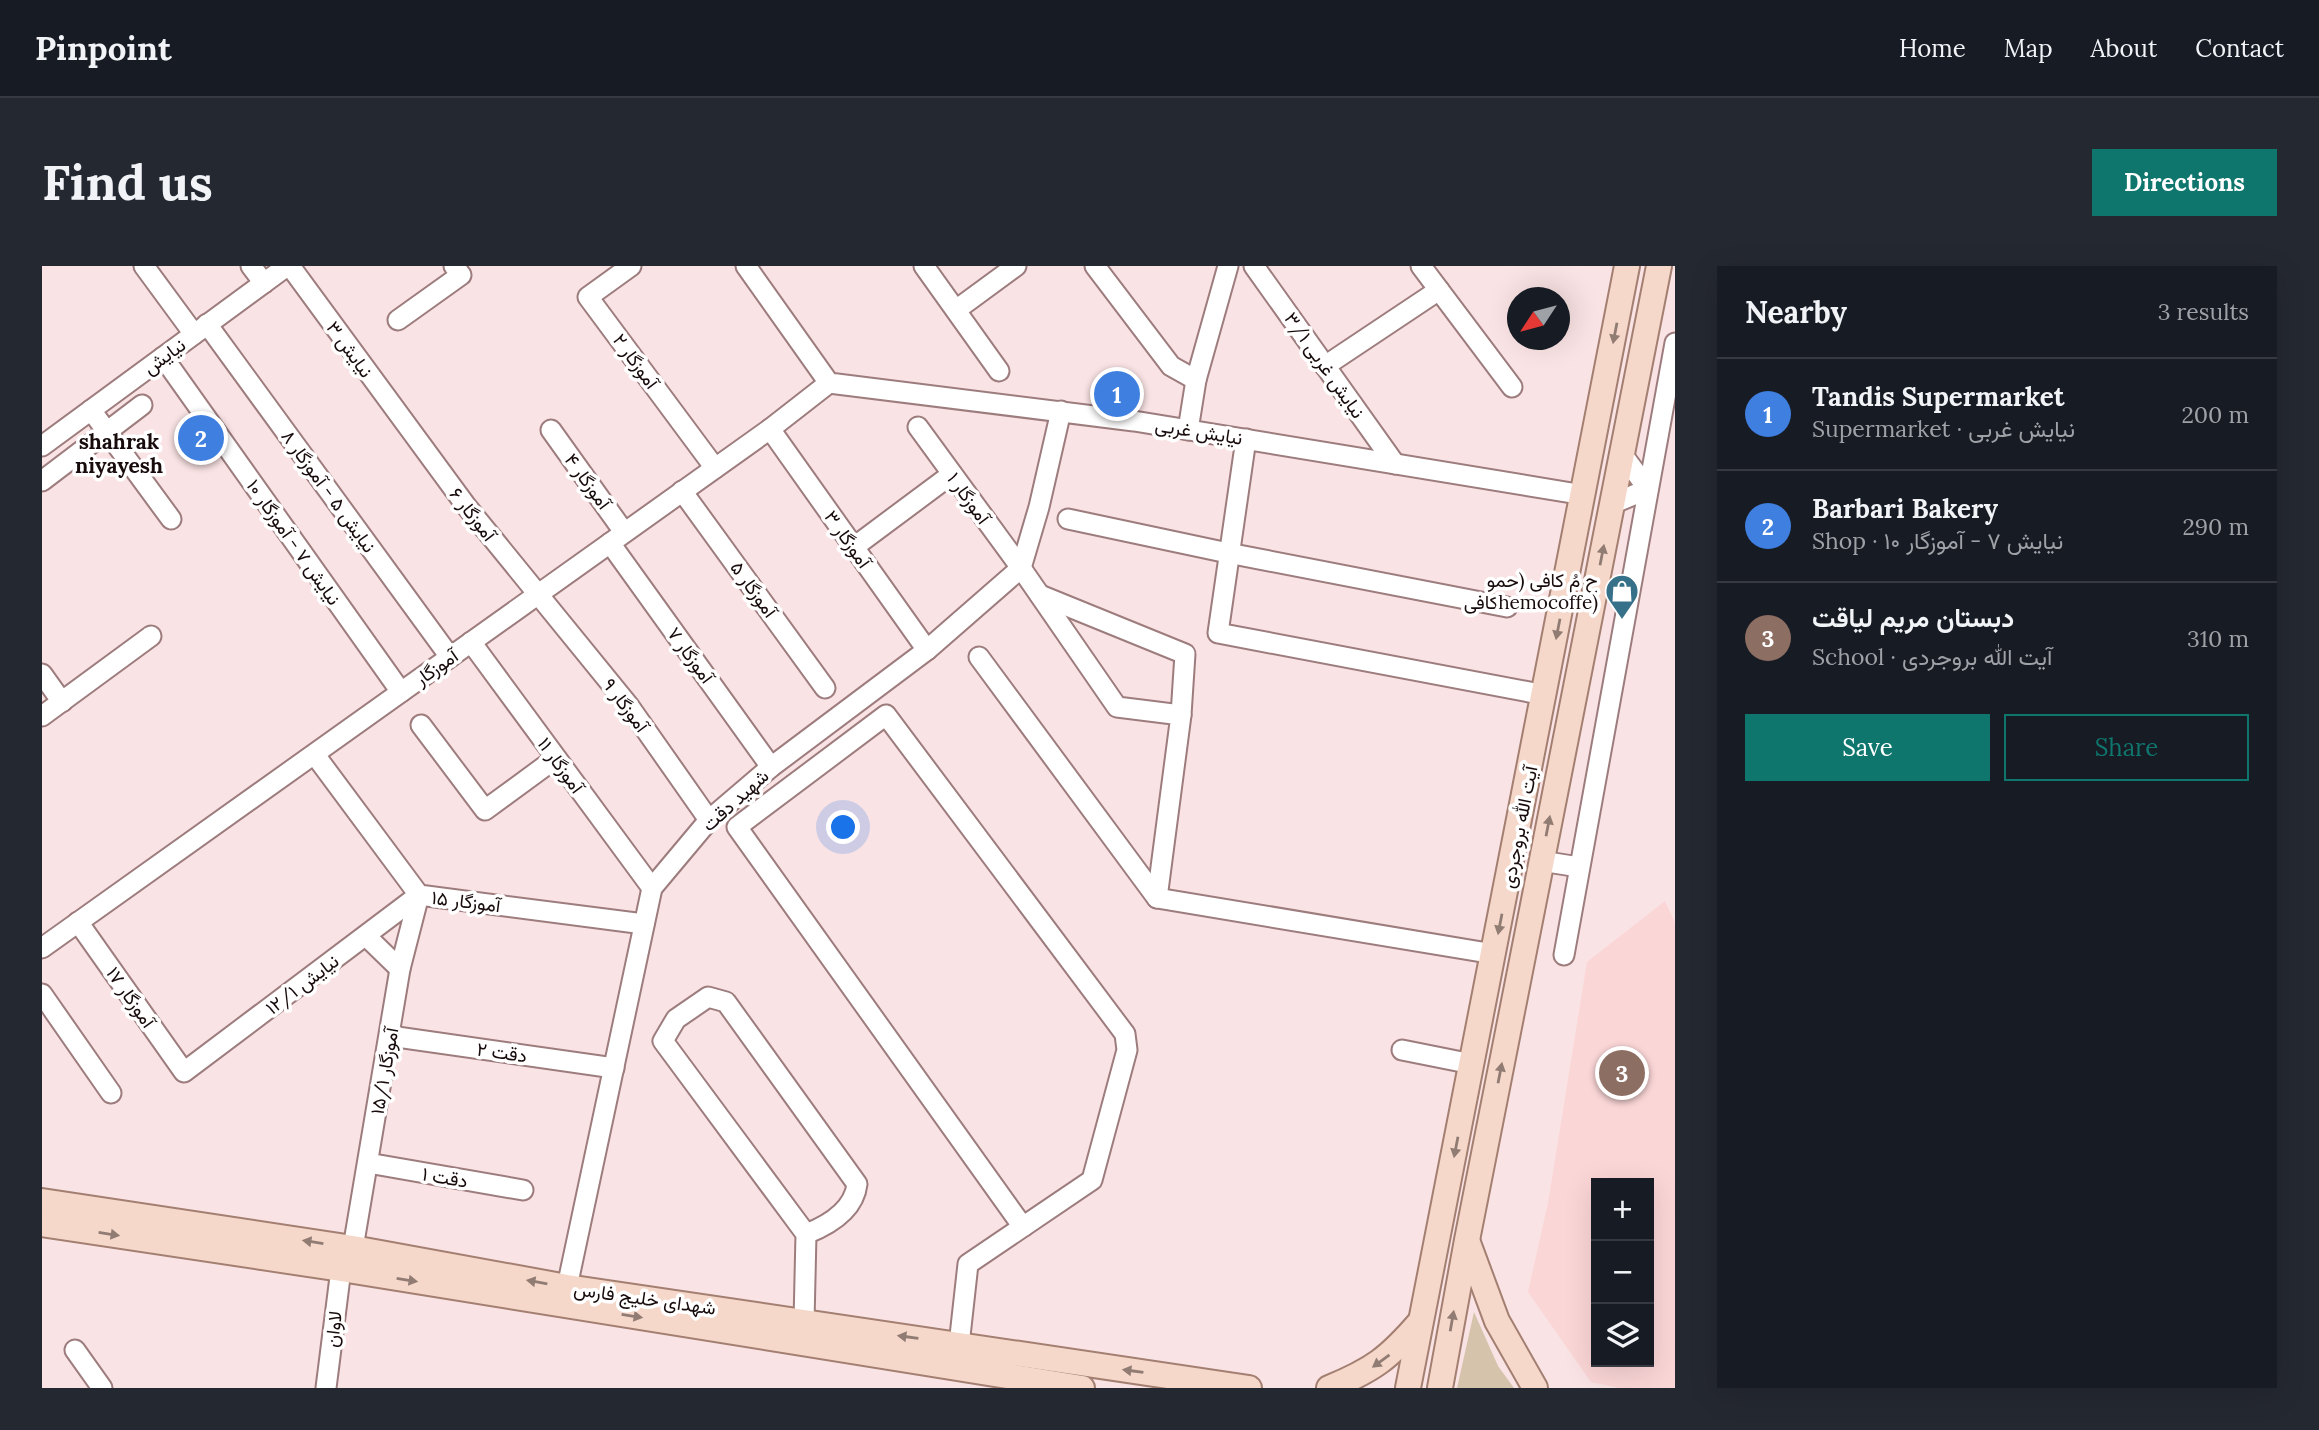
<!DOCTYPE html>
<meta charset="utf-8">
<style>
:root{--surface:#171b24;--page:#242831;--text:#f1f3f6;--muted:#9ea1a6;--line:#363941;--accent:#0f766e}
body{margin:0;font-family:Lora,Vazirmatn,serif;background:var(--page);color:var(--text)}
.controls{position:absolute;right:21px;bottom:21px;display:grid;overflow:hidden;border-radius:0px;box-shadow:0 7px 28px #0002}
.controls button{width:63px;height:63px;display:grid;place-items:center;padding:0;border:0;border-bottom:2px solid var(--line);background:var(--surface);color:var(--text);font:35px sans-serif}
.compass{position:absolute;left:1465px;top:21px;width:63px;height:63px;border-radius:50%;background:var(--surface);box-shadow:0 7px 28px #0002;rotate:234deg}
.you{position:absolute;left:802px;top:562px;width:24px;height:24px;margin:-18px;border:5px solid #fff;border-radius:50%;background:#1a73e8;box-shadow:0 0 0 10px #1a73e833}
.badge{display:grid;place-items:center;width:46px;height:46px;border-radius:50%;background:var(--accent);color:#fff;font-size:23px;font-weight:700}
.pin{position:absolute;translate:-50% -50%;border:4px solid #fff;box-shadow:0 2px 7px #0006}
.list{margin:0;padding:0;list-style:none}
h2{display:flex;justify-content:space-between;align-items:center;height:91px;margin:0;padding:0 28px;font-size:30px}
h2 small{font-size:23px;font-weight:400;color:var(--muted)}
.list li{display:grid;grid-template-columns:46px 1fr auto;gap:21px;align-items:center;box-sizing:border-box;height:112px;padding:0 28px;border-top:2px solid var(--line)}
.list b{display:block;font-size:26px;white-space:nowrap}
.list p{margin:0;font-size:23px;white-space:nowrap;color:var(--muted)}
.list em{font-size:23px;font-style:normal;color:var(--muted)}
.actions{display:flex;gap:14px;padding:21px 28px}
.actions a{flex:1;padding:16px 0;border:2px solid var(--accent);border-radius:0px;text-align:center;font-size:24px;color:var(--accent)}
.actions .main{background:var(--accent);color:#fff}
.icon{flex:none;width:38px;height:38px;fill:none;stroke:currentColor;stroke-width:2;stroke-linecap:round;stroke-linejoin:round}
.map{position:relative;flex:none;width:1633px;height:1122px;overflow:hidden;border-radius:0px}
header{display:flex;align-items:center;gap:42px;box-sizing:border-box;height:98px;padding:0 35px;background:var(--surface);border-bottom:2px solid var(--line)}
header strong{font-size:33px}
nav{display:flex;gap:38px;margin-inline-start:auto;font-size:24px}
.intro{display:flex;align-items:center;justify-content:space-between;box-sizing:border-box;height:168px;padding:0 42px}
h1{margin:0;font-size:49px}
.button{padding:18px 32px;border-radius:0px;background:var(--accent);color:#fff;font-size:24px;font-weight:700}
main{display:flex;gap:42px;padding:0 42px}
aside{flex:1;background:var(--surface);border-radius:0px;box-shadow:0 7px 28px #0002}
.map>svg:first-child{display:block}
</style>
<header>
<strong>Pinpoint</strong>
<nav><a>Home</a><a>Map</a><a>About</a><a>Contact</a></nav>
</header>
<div class="intro"><h1>Find us</h1><a class="button">Directions</a></div>
<main>
<div class="map">
<svg width="1633" height="1122" viewBox="0 0 1633 1122">
<rect width="100%" height="100%" fill="#fae3e4"/>
<path fill="#fbd6d7" fill-rule="evenodd" d="M1623 635 1633 657V1122H1577L1549 1116 1486 1026 1506 937 1545 696ZM1554 917H1607V1096H1554Z"/>
<polygon fill="#d5c3ab" points="1432,1046 1456,1100 1472,1122 1415,1122"/>
<g fill="none" stroke-linecap="round" stroke-linejoin="round">
<defs>
<g id="minor">
<polyline points="102,0 152,68"/>
<polyline points="209,0 222,17"/>
<polyline points="248,0 425,241 587,440 667,554"/>
<polyline points="589,0 546,31 673,202"/>
<polyline points="704,0 787,117 1092,155 1542,229"/>
<polyline points="882,0 957,105"/>
<polyline points="1053,0 1129,100 1154,114"/>
<polyline points="1212,0 1353,198"/>
<polyline points="1379,0 1470,121"/>
<polyline points="914,44 974,0"/>
<polyline points="356,54 419,9 412,0"/>
<polyline points="165,58 408,391"/>
<polyline points="121,91 359,426"/>
<polyline points="1283,100 1397,24"/>
<polyline points="49,144 129,253"/>
<polyline points="876,161 979,302 1075,441 1139,449 1115,632"/>
<polyline points="728,163 885,384"/>
<polyline points="509,164 582,266"/>
<polyline points="1146,164 1154,114 1186,0"/>
<polyline points="1204,173 1176,367 1503,429"/>
<polyline points="0,180 245,0"/>
<polyline points="0,215 100,139"/>
<polyline points="640,225 783,422"/>
<polyline points="1570,238 1606,223 1580,188"/>
<polyline points="1026,253 1186,287 1465,341"/>
<polyline points="568,277 729,501"/>
<polyline points="812,281 910,208"/>
<polyline points="998,329 1143,388 1139,449"/>
<polyline points="429,376 610,622"/>
<polyline points="937,391 1115,632 1452,688"/>
<polyline points="0,408 20,436"/>
<polyline points="0,450 109,370"/>
<polyline points="379,459 443,544 514,492"/>
<polyline points="273,489 377,629 602,658"/>
<polyline points="1499,595 1537,601"/>
<polyline points="36,656 142,806 377,629"/>
<polyline points="324,670 358,703"/>
<polyline points="0,682 728,163 787,117"/>
<polyline points="1522,689 1633,77"/>
<polyline points="0,728 69,827"/>
<polyline points="348,770 572,802"/>
<polyline points="1360,784 1430,798"/>
<polyline points="326,897 481,924"/>
<polyline points="311,982 358,703 377,629"/>
<polyline points="525,1021 610,622 667,554 729,501 885,384 979,302 997,241 1019,145"/>
<path d="M762 1056 764 968 621 775 634 753 666 731 684 736 815 918C812 944 787 959 764 968"/>
<polyline points="917,1079 926,998 1050,914 1085,784 1083,768 844,449 695,561 981,961"/>
<polyline points="33,1084 60,1122"/>
<polyline points="284,1122 299,1003"/>
</g>
<g id="major">
<polyline points="0,935 311,982 525,1021 1207,1122"/>
<polyline points="0,958 299,1003 1040,1122"/>
<polyline points="1426,977 1455,1055 1493,1122"/>
<path d="M1287 1122C1331 1104 1347 1092 1378 1056"/>
<polyline points="1366,1122 1585,0"/>
<polyline points="1398,1122 1425,974 1617,0"/>
</g>
</defs>
<use href="#minor" stroke="#9d7c7d" stroke-width="23"/>
<use href="#major" stroke="#a37f71" stroke-width="28"/>
<use href="#minor" stroke="#fff" stroke-width="19"/>
<use href="#major" stroke="#f5d8ca" stroke-width="24"/>
</g>
<defs><path id="oneway-solid" d="M-6-.8H1V-3.2L6.5 0L1 3.2V.8H-6Z" transform="scale(1.75)"/></defs>
<g fill="#917c74">
<use href="#oneway-solid" transform="translate(1573 67) rotate(101)"/>
<use href="#oneway-solid" transform="translate(1560 289) rotate(-79)"/>
<use href="#oneway-solid" transform="translate(1516 363) rotate(101)"/>
<use href="#oneway-solid" transform="translate(1506 560) rotate(-79)"/>
<use href="#oneway-solid" transform="translate(1458 658) rotate(101)"/>
<use href="#oneway-solid" transform="translate(1458 807) rotate(-79)"/>
<use href="#oneway-solid" transform="translate(1414 881) rotate(101)"/>
<use href="#oneway-solid" transform="translate(67 968) rotate(9)"/>
<use href="#oneway-solid" transform="translate(271 976) rotate(-171)"/>
<use href="#oneway-solid" transform="translate(365 1014) rotate(9)"/>
<use href="#oneway-solid" transform="translate(495 1016) rotate(-170)"/>
<use href="#oneway-solid" transform="translate(590 1050) rotate(9)"/>
<use href="#oneway-solid" transform="translate(1410 1055) rotate(-80)"/>
<use href="#oneway-solid" transform="translate(866 1071) rotate(-172)"/>
<use href="#oneway-solid" transform="translate(1339 1095) rotate(144)"/>
<use href="#oneway-solid" transform="translate(1091 1105) rotate(-172)"/>
</g>
<defs>
<symbol id="shop-pin" viewBox="-11 -11 22 30"><path d="M0 17L-7.5 6A9.5 9.5 0 1 1 7.5 6Z" fill="#367089" stroke="#fff"/><path d="M-5-2.5h2.3a2.7 3.5 0 0 1 5.4 0H5L5.5 6h-11ZM-1.5-2.5h3a1.5 2.3 0 0 0-3 0Z" fill="#fff"/></symbol>
</defs>
<g fill-rule="evenodd">
<use href="#shop-pin" x="1561" y="306" width="38" height="52"/>
</g>
<g text-anchor="middle" stroke-width="7" stroke-linejoin="round" paint-order="stroke">
<g font-size="19" fill="#170b0c" stroke="#fff">
<text transform="translate(308 83) rotate(54)" y="7">نیایش ۳</text>
<text transform="translate(122 90) rotate(-36)" y="7">نیایش</text>
<text transform="translate(594 95) rotate(54)" y="7">آموزگار ۲</text>
<text transform="translate(1283 99) rotate(55)" y="7">نیایش غربی ۳/۱</text>
<text transform="translate(1157 165) rotate(9)" y="7">نیایش غربی</text>
<text transform="translate(546 215) rotate(54)" y="7">آموزگار ۴</text>
<text transform="translate(287 225) rotate(54)" y="7">نیایش ۵ - آموزگار ۸</text>
<text transform="translate(927 232) rotate(54)" y="7">آموزگار ۱</text>
<text transform="translate(431 248) rotate(52)" y="7">آموزگار ۶</text>
<text transform="translate(806 273) rotate(55)" y="7">آموزگار ۳</text>
<text transform="translate(252 276) rotate(55)" y="7">نیایش ۷ - آموزگار ۱۰</text>
<text transform="translate(712 323) rotate(54)" y="7">آموزگار ۵</text>
<text transform="translate(649 389) rotate(54)" y="7">آموزگار ۷</text>
<text transform="translate(394 401) rotate(-35)" y="7">آموزگار</text>
<text transform="translate(584 439) rotate(53)" y="7">آموزگار ۹</text>
<text transform="translate(519 499) rotate(54)" y="7">آموزگار ۱۱</text>
<text transform="translate(693 534) rotate(-42)" y="7">شهید دقت</text>
<text transform="translate(1477 561) rotate(-79)" y="7">آیت الله بروجردی</text>
<text transform="translate(424 635) rotate(7)" y="7">آموزگار ۱۵</text>
<text transform="translate(260 718) rotate(-37)" y="7">نیایش ۱۲/۱</text>
<text transform="translate(89 731) rotate(55)" y="7">آموزگار ۱۷</text>
<text transform="translate(460 786) rotate(8)" y="7">دقت ۲</text>
<text transform="translate(342 805) rotate(-80)" y="7">آموزگار ۱۵/۱</text>
<text transform="translate(403 911) rotate(10)" y="7">دقت ۱</text>
<text transform="translate(603 1032) rotate(8)" y="7">شهدای خلیج فارس</text>
<text transform="translate(291 1063) rotate(-83)" y="7">لاوان</text>
</g>
<g font-size="19" fill="#170b0c" stroke="#fff" text-anchor="end">
<text x="1556" y="321">حِ مُ کافی (حمو<tspan x="1556" dy="22">کافیhemocoffe)</tspan></text>
</g>
<g font-size="21" font-weight="bold" fill="#170b0c" stroke="#fff">
<text x="77" y="183">shahrak<tspan x="77" dy="24">niyayesh</tspan></text>
</g>
</g>
</svg>
<div class="controls">
<button>+</button>
<button>−</button>
<button><svg class="icon" aria-label="layers" viewBox="0 0 24 24"><path d="M12 4l9 5-9 5-9-5zM3 14l9 5 9-5"/></svg></button>
</div>
<svg class="compass" viewBox="-18 -18 36 36"><path d="M0-13l5 13h-10z" fill="#e53935"/><path d="M0 13l5-13h-10z" fill="#9ea1a6"/></svg>
<div class="you"></div>
<div class="pin badge" style="left:1075px;top:128px;background:#3f7fe0">1</div>
<div class="pin badge" style="left:159px;top:172px;background:#3f7fe0">2</div>
<div class="pin badge" style="left:1580px;top:807px;background:#8d6e63">3</div>
</div>
<aside>
<h2>Nearby<small>3 results</small></h2>
<ul class="list">
<li><span class="badge" style="background:#3f7fe0">1</span><div><b>Tandis Supermarket</b><p>Supermarket · نیایش غربی</p></div><em>200 m</em></li>
<li><span class="badge" style="background:#3f7fe0">2</span><div><b>Barbari Bakery</b><p>Shop · نیایش ۷ - آموزگار ۱۰</p></div><em>290 m</em></li>
<li><span class="badge" style="background:#8d6e63">3</span><div><b>دبستان مریم لیاقت</b><p>School · آیت الله بروجردی</p></div><em>310 m</em></li>
</ul>
<div class="actions"><a class="main">Save</a><a>Share</a></div>
</aside>
</main>
